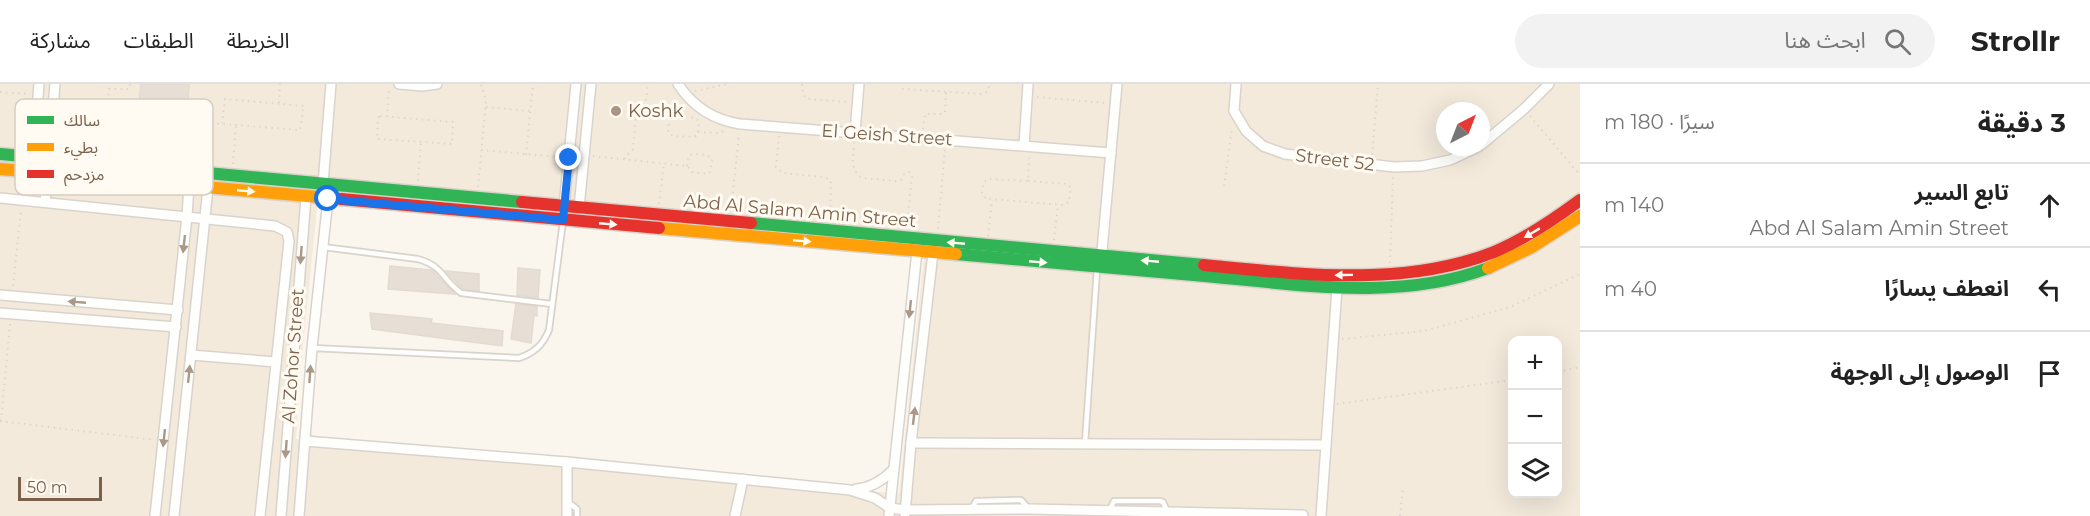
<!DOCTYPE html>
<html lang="ar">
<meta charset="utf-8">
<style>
:root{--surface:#fff;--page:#f2f2f2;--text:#222;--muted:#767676;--line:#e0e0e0}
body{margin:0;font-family:Montserrat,"Noto Sans Arabic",sans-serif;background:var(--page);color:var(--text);direction:rtl}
.controls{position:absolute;right:18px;bottom:18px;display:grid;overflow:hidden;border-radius:12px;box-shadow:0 6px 24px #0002}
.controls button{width:54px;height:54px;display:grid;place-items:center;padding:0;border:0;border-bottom:2px solid var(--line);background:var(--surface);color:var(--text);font:30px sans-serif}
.compass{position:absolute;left:1436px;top:18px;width:54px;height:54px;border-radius:50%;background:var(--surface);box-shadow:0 6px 24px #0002;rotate:42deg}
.scale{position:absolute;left:18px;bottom:15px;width:84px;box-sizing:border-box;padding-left:6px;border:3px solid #7c614a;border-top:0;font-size:16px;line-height:21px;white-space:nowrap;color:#7c614a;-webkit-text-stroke:4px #fffbf2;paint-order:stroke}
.stop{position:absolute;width:18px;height:18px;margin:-14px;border:4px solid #1a73e8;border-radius:50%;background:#fff}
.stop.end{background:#1a73e8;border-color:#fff;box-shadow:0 2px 6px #0008}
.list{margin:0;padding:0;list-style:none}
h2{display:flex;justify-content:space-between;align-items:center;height:78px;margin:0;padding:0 24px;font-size:26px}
h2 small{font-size:20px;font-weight:400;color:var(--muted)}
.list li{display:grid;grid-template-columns:39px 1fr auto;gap:18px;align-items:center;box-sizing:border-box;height:84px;padding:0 24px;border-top:2px solid var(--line)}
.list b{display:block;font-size:22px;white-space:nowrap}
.list p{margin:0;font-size:20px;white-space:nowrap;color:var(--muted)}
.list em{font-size:20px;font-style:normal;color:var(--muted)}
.icon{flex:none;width:33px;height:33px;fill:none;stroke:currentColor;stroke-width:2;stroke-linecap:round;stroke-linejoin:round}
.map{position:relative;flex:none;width:1580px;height:432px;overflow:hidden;direction:ltr}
header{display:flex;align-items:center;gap:36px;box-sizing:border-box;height:84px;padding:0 30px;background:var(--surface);border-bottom:2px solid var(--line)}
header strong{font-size:28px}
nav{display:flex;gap:33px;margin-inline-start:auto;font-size:21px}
.search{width:420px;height:54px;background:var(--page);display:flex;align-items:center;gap:15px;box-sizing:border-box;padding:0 21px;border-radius:33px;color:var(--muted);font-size:22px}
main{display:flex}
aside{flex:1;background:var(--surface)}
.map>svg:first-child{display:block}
</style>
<header>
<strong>Strollr</strong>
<div class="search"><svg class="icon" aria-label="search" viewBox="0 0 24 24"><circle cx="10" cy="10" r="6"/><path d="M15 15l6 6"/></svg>ابحث هنا</div>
<nav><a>الخريطة</a><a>الطبقات</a><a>مشاركة</a></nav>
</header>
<main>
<aside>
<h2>3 دقيقة<small>سيرًا · 180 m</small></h2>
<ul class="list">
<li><svg class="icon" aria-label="ahead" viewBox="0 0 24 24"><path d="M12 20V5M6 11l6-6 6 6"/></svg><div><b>تابع السير</b><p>Abd Al Salam Amin Street</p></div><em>140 m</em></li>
<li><svg class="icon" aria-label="left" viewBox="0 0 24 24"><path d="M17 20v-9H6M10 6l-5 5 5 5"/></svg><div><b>انعطف يسارًا</b></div><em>40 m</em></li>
<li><svg class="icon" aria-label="arrive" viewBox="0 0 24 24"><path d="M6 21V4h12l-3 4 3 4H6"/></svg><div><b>الوصول إلى الوجهة</b></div></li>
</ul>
</aside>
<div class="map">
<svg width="1580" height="432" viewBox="0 0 1580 432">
<rect width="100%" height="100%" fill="#faf6ee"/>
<path fill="#f3eadc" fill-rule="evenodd" d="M0 0H1580V432H0ZM1445 27H1481V63H1445ZM314 106 925 163 899 410 296 355 300 290 318 116 317 110ZM1512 256H1558V410H1512Z"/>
<g fill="#e7dfd5" stroke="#e3dad0" stroke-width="1.5">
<polygon points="141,0 189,0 187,26 139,22"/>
<polygon points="390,182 431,186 455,210 388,205"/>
<polygon points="518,184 540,186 538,214 517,211"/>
<polygon points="446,187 479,190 479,207 463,205"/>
<polygon points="516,220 537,223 537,232 534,231 531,259 511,255"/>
<polygon points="370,229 432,235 431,239 503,247 502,262 372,245"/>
</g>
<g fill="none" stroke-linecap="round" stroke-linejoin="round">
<defs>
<g id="lane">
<path d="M323 163 418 175C443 182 442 195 461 209L552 220"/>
<path d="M312 264 519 274C534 269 543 261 549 246L563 137"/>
<polyline points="1085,359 1097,185"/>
<polyline points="568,418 577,425 577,432"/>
<polyline points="972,424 976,417 1021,416 1029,425"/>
<polyline points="1109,427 1114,417 1160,417 1163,418 1167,427"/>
</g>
<g id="street">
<polyline points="399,0 422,2 437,0"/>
<path d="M678 0C693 23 714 36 740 40L1111 69"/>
<polyline points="1236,0 1234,27 1246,47 1263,62 1285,70 1394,83 1422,82 1450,76 1478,63"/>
<polyline points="855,48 859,0"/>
<polyline points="1024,61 1028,0"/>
<polyline points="1481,61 1524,25 1549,0"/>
<polyline points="32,88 39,0"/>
<polyline points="323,100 331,0"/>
<polyline points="0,114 275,142 287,148 289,157 260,432"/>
<polyline points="45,118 55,0"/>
<polyline points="564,123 576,0"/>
<polyline points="579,124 591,0"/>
<polyline points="1101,178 1117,0"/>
<polyline points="0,211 178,226"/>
<polyline points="0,229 176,243"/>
<polyline points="191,271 276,278"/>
<polyline points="305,357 567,378 850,406 875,414 890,424 905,426 1029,425 1303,431"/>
<polyline points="911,359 1326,361"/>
<path d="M856 405C871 404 882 397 893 386"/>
<polyline points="905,430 911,359 933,169"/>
<polyline points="155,432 187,132 189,102"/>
<polyline points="174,432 208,104"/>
<polyline points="281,432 306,113"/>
<polyline points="299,432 312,264 328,115"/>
<polyline points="567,432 567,378"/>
<polyline points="735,432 743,395"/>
<polyline points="889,432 917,167"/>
<polyline points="1321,432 1337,204"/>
</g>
<g id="fast">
<polyline points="0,70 522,118"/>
<polyline points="751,139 1204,181"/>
<path d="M956 170C1039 177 1122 185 1205 192 1297 200 1398 218 1488 184"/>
</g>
<g id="slow">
<polyline points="0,85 341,115"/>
<polyline points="659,144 956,170"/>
<polyline points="1488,184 1532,163 1580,132"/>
</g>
<g id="jam">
<polyline points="341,115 659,144"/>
<polyline points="522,118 751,139"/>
<path d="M1204 181C1299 190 1403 204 1494 168 1525 155 1553 136 1580 116"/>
</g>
</defs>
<use href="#lane" stroke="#d9d3cc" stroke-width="8"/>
<use href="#street" stroke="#d9d3cc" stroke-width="12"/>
<use href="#fast" stroke="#d8d2c9" stroke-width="15"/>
<use href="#slow" stroke="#d8d2c9" stroke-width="15"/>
<use href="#jam" stroke="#d8d2c9" stroke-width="15"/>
<g stroke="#ddd6ce" stroke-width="2" stroke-dasharray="1.5 4.5" stroke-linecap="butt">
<polyline points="130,0 129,5 109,5 107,31 300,46 304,22 225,15 222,39"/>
<polyline points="802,0 803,10 807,15 848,18"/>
<polyline points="902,5 983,10 987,8 990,0"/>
<polyline points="695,7 727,0"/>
<polyline points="0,8 30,10"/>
<polyline points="1037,13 1106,19"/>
<polyline points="279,19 280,0"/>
<polyline points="486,23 530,27"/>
<polygon points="380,32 453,38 452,60 377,55 378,34"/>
<polyline points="1530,32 1580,91"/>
<polyline points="387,33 389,3"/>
<polyline points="923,45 925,30 943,30 945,28 946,8"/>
<polyline points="698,48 699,38 696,34 675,32 669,35 668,48 673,52 693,53 696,52 698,48 720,49 725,46"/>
<polyline points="779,52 776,83 783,89 824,93 829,95 831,99 830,136"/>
<path d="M854 58C854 71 849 86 862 94L895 97 901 96 905 89 909 88 912 91 907 142"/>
<polyline points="481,66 559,73"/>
<polyline points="526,71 533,0"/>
<polyline points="1372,71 1378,0"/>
<polyline points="138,72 141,33"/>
<polyline points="593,72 687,82 692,88 707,90 710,88 712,75 707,71 692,70 689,72 687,82"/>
<polyline points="624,75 633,65 636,31 645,23 648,0"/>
<polyline points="233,80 236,41"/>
<polyline points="418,97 421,58"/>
<polyline points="1028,97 1067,100 1071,104 1069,118 1063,121 989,115 986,115 982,109 984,98 989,95 1028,97 1029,74"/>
<polyline points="1224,102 1232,44"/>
<polyline points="478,103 486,16 481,0"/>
<polyline points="659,120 664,79"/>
<polyline points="731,127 739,49"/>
<polyline points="938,145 945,64"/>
<polyline points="988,152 992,116"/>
<polyline points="1054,156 1058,120"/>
<polyline points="1390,179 1393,92"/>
<polyline points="13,202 21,127"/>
<polyline points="1342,255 1424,247 1510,223 1580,190"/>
<polyline points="1558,288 1580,283"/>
<polyline points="1337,320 1512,296"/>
<polyline points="0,337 155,356"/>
<polyline points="1,337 10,240"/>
<polyline points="1400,432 1403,403"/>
</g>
<use href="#lane" stroke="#fefefc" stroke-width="4.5"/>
<use href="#street" stroke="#fefefc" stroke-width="9"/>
<use href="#fast" stroke="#30b455" stroke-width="12"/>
<use href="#slow" stroke="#ff9f0a" stroke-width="12"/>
<use href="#jam" stroke="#e5322d" stroke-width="12"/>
</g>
<defs><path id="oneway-solid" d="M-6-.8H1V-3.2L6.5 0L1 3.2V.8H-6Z" transform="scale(1.5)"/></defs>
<g fill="#fffbf2">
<use href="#oneway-solid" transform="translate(246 107) rotate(5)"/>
<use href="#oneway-solid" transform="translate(608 140) rotate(5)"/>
<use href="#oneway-solid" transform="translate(1532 149) rotate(149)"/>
<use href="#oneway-solid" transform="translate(802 157) rotate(5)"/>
<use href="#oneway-solid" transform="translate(956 159) rotate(-175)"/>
<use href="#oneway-solid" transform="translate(1150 177) rotate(-175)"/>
<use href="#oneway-solid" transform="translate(1038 178) rotate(5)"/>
<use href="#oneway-solid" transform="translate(1344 191) rotate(179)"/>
</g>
<g fill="#aa9888">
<use href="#oneway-solid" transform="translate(184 160) rotate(96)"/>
<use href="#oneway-solid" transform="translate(301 171) rotate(94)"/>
<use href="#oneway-solid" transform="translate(77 218) rotate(-175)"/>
<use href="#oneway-solid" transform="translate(910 225) rotate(96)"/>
<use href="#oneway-solid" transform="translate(189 290) rotate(-84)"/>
<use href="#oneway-solid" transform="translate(310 290) rotate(-86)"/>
<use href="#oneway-solid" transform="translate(914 332) rotate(-83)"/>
<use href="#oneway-solid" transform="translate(164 354) rotate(96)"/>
<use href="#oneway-solid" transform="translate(286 365) rotate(94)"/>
</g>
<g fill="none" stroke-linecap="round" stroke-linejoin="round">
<polyline stroke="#1a73e8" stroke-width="8" points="328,115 563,136 569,74"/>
</g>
<circle fill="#a89583" stroke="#fffbf2" stroke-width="2" cx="616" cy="27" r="6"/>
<g text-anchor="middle" stroke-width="6" stroke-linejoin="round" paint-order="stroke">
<g font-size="18" fill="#7c614a" stroke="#fffbf2" text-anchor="start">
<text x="628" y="33">Koshk</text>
</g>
<g font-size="18" fill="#7c614a" stroke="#fffbf2">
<text transform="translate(887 51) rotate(4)" y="6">El Geish Street</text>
<text transform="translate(1335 76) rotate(7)" y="6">Street 52</text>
<text transform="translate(800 127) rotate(5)" y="6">Abd Al Salam Amin Street</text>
<text transform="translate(293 272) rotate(-86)" y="6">Al Zohor Street</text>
</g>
</g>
<rect x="15" y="15" width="198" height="96" rx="9" fill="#fffbf2" stroke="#d8cdc0" stroke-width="1.5"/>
<rect x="27" y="32" width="27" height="8" fill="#30b455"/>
<rect x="27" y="59" width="27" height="8" fill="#ff9f0a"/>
<rect x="27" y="86" width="27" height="8" fill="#e5322d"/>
<g font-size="16" fill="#7c614a">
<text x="64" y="42">سالك</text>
<text x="64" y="69">بطيء</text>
<text x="64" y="96">مزدحم</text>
</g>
</svg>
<div class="controls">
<button>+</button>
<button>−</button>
<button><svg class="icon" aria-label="layers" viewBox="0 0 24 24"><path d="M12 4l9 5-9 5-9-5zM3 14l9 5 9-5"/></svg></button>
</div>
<svg class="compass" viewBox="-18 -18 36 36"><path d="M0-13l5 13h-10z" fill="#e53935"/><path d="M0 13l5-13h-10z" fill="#767676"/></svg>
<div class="scale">50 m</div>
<div class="stop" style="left:328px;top:115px"></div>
<div class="stop end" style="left:569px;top:74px"></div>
</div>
</main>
